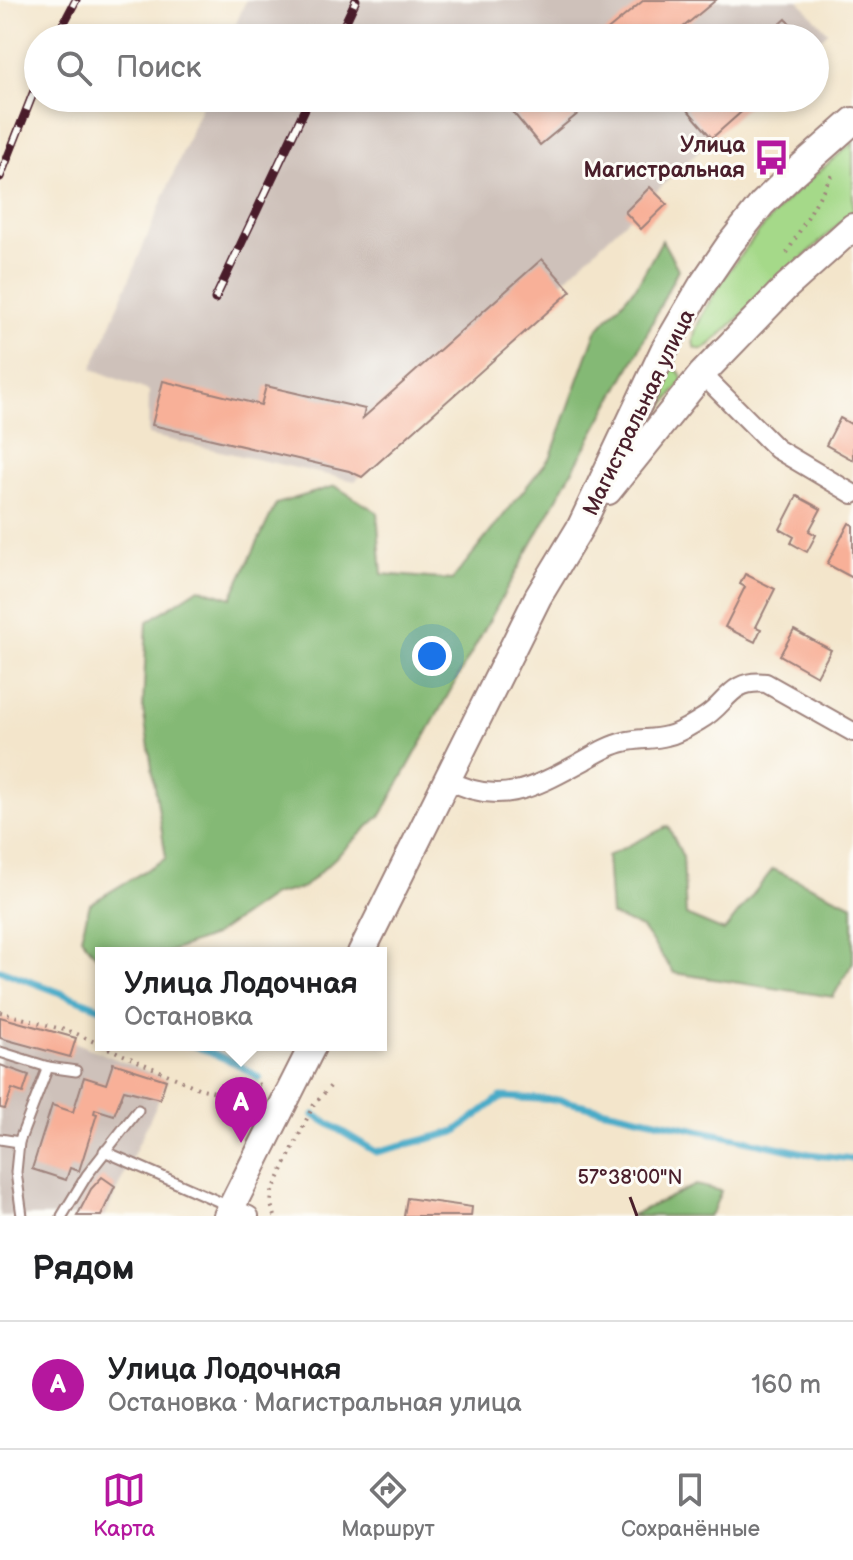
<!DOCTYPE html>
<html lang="ru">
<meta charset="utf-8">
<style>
:root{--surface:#fff;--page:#f6f6f6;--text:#202124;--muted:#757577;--line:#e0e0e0;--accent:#b5179e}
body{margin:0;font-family:"Balsamiq Sans",sans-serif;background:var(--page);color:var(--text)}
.you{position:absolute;left:432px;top:656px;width:28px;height:28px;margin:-20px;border:6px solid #fff;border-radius:50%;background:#1a73e8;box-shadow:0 0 0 12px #1a73e833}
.badge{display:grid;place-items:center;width:52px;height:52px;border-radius:50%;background:var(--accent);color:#fff;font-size:26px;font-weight:700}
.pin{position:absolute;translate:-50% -66px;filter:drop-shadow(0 2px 4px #0008)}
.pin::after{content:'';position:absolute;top:42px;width:28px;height:24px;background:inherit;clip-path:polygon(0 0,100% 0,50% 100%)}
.popup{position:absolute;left:95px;top:947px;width:292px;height:104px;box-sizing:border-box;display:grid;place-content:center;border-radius:0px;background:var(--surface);filter:drop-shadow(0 2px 6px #0005);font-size:26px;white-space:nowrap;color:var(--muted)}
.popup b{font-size:30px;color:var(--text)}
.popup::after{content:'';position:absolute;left:50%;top:100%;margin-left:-16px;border:16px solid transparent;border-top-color:var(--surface)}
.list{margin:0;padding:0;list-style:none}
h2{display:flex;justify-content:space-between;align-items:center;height:104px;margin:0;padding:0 32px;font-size:34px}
h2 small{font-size:26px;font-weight:400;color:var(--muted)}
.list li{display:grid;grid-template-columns:52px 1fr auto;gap:24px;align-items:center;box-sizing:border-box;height:128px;padding:0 32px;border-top:2px solid var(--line)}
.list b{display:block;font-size:30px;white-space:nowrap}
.list p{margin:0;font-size:26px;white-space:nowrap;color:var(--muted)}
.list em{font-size:26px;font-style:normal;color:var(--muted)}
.icon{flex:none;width:44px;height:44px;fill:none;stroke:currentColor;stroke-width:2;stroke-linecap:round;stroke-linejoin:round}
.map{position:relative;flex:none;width:853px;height:1216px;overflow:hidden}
.search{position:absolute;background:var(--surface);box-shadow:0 4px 12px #0003;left:24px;right:24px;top:24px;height:88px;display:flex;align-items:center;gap:20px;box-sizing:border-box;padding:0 28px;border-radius:44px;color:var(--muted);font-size:30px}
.sheet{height:232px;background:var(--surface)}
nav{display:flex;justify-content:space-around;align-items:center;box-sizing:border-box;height:112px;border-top:2px solid var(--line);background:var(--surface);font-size:22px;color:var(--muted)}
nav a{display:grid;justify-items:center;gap:4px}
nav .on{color:var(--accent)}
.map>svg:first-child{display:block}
</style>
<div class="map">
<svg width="853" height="1216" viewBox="0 0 853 1216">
<rect width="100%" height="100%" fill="#fdfcf7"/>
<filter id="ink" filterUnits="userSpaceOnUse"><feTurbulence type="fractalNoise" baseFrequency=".0125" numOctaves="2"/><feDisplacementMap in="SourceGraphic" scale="16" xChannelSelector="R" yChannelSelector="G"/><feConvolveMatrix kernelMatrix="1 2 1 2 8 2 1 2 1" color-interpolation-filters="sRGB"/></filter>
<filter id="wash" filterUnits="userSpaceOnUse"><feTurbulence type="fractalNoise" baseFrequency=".006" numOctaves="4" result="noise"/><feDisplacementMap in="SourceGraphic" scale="32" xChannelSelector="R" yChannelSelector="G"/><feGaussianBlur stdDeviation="1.8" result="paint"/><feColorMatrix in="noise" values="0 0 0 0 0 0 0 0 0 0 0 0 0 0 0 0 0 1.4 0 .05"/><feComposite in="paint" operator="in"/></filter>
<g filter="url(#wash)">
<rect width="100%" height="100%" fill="#f3e5cb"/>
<g fill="#cec1ba">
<polygon points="246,0 798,0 828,32 815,45 815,38 230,38"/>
<polygon points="205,98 757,98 712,138 355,481 148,435 149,391 92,369"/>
<polygon points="0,1019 74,1042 168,1080 105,1216 0,1216"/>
</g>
<g fill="#a5d989" stroke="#787c5a" stroke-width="2">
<path d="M853 142V211L712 343C708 346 702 352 696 348 683 340 721 282 728 272 747 246 769 218 792 195 811 177 833 160 853 142Z"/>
<path d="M675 369C681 372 682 376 682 382L615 470 668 370Z"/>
</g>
<g fill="#84b975" stroke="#676c50" stroke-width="2">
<polygon points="662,240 678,269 636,356 382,814 303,888 273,895 213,936 166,953 101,953 101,962 81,937 90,904 166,858 143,709 147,622 199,588 231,598 276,504 335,486 377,512 382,574 452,580 551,456 596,331 638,284"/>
<polygon points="668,826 683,857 686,915 724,931 773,869 853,905 853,962 833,997 674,973 642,928 611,915 607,856"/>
<polygon points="696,1185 721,1191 713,1211 708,1216 630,1216"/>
</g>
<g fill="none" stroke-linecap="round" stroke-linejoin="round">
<g stroke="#49abc8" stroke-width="7">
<polyline points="0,970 101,1008"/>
<polyline points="193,1045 236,1063 259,1078"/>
<polyline points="314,1115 376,1152 455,1132 501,1097 559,1100 809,1154 853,1159"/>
</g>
</g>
<g id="blocks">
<g fill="#f8b098">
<polygon points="644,0 716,0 670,38 598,38"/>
<polygon points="786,19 803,38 764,38"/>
<polygon points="501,98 597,98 540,145"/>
<polygon points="697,98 757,98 712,138 686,108"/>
<polygon points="650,187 667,204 641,229 625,212"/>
<polygon points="542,259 571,291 362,477 349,471 152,425 163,381 261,405 266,386 365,409 363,418"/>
<polygon points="840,418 853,425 853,460 826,445"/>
<polygon points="797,496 821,509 809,531 816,535 807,552 791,543 794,537 780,529"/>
<polygon points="849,523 853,525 853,578 827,564"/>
<polygon points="745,574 775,589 756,627 761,629 755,642 725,627 745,587 740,584"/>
<polygon points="794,630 831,650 817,676 780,655"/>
<polygon points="0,1017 76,1038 70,1057 0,1038"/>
<polygon points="113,1063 166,1080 160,1099 124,1090 114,1115 95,1109 94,1113 97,1114 79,1171 70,1168 66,1180 32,1169 52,1105 73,1112 84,1077 106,1084"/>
<polygon points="0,1065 29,1075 23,1093 12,1089 5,1109 0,1108"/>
<polygon points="102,1177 115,1186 101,1216 77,1216 91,1189"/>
<polygon points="407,1198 472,1207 471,1216 404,1216"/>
</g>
</g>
</g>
<g filter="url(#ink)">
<use href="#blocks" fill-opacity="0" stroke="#9e827b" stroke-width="2"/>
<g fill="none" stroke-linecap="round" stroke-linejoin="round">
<defs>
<g id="lane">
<polyline points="0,1052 48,1067 76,1071"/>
<polyline points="0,1139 19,1142"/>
<polyline points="104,1151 229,1206"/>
<polyline points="22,1216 16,1172 19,1142 48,1067"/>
<polyline points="62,1216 87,1175 138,1110"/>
</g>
<g id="street">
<polyline points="702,374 777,449 853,494"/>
<path d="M447 779C500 809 537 786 585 760 597 753 610 745 624 742 638 738 653 740 667 736 678 734 690 726 700 720 728 705 728 679 766 683L853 732"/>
<polyline points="231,1208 249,1216"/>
</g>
<g id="secondary">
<polyline points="608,491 702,374 786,287 853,227"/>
<polyline points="361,953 538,597 581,526 664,350 702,285 730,244 762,204 793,174 853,121"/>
<polyline points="227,1216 313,1045"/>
</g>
</defs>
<use href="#lane" stroke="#9e827b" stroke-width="13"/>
<use href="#street" stroke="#9e827b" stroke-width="22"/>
<use href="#secondary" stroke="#9e827b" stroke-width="30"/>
<g stroke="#9e827b" stroke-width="4" stroke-dasharray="2 6" stroke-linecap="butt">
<polyline points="787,253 834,171"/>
<polyline points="0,1012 75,1033 101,1045"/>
<polyline points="101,1045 198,1088 224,1094 261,1084"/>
<polyline points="275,1216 271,1205 272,1192 313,1106 334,1082"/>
</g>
<use href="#lane" stroke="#fff" stroke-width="9"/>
<use href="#street" stroke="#fff" stroke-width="18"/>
<use href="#secondary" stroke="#fff" stroke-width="26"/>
<defs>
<g id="rail">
<polyline points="56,38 76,0"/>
<polyline points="338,38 356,0"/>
<polyline points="0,177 38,81"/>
<polyline points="215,299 310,98"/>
</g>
</defs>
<use href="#rail" stroke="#4a1f2b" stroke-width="9"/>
<use href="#rail" stroke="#fdfcf7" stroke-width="6" stroke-dasharray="18" stroke-linecap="butt"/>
</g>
</g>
<path fill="none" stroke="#4a1f2b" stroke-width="3" d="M630 1197 637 1216"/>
<defs>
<symbol id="bus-bare" viewBox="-9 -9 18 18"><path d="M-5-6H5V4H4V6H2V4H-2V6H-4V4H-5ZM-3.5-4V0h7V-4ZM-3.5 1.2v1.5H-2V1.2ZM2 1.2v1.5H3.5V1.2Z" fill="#b5179e" stroke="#fdfcf7" stroke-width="2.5" paint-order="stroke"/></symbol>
</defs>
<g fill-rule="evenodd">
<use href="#bus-bare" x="746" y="132" width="51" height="51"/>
</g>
<g text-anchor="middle" stroke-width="6" stroke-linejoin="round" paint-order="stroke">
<g font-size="22" font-weight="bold" fill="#4a1f2b" stroke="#fdfcf7" text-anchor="end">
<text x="745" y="152">Улица<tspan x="745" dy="25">Магистральная</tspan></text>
</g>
<g font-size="22" fill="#4a1f2b" stroke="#fdfcf7">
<text transform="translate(638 412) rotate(-64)" y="8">Магистральная улица</text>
</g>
</g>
<g font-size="20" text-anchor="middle" fill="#4a1f2b" stroke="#fdfcf7" stroke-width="6" stroke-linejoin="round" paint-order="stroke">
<text x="630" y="1184">57°38'00"N</text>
</g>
</svg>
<div class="you"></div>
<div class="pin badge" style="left:241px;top:1143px">A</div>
<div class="popup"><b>Улица Лодочная</b>Остановка</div>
<div class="search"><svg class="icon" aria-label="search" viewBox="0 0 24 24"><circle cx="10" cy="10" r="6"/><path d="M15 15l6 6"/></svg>Поиск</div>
</div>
<section class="sheet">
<h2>Рядом<small></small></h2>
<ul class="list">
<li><span class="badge">A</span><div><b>Улица Лодочная</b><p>Остановка · Магистральная улица</p></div><em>160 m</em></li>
</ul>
</section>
<nav>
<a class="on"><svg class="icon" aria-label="map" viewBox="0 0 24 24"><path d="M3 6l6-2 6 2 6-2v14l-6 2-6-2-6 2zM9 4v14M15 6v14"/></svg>Карта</a>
<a><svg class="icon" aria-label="directions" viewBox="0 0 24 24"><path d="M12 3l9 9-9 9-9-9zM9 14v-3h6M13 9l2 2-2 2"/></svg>Маршрут</a>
<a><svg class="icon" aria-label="saved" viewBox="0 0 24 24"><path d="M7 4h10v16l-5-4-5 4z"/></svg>Сохранённые</a>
</nav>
